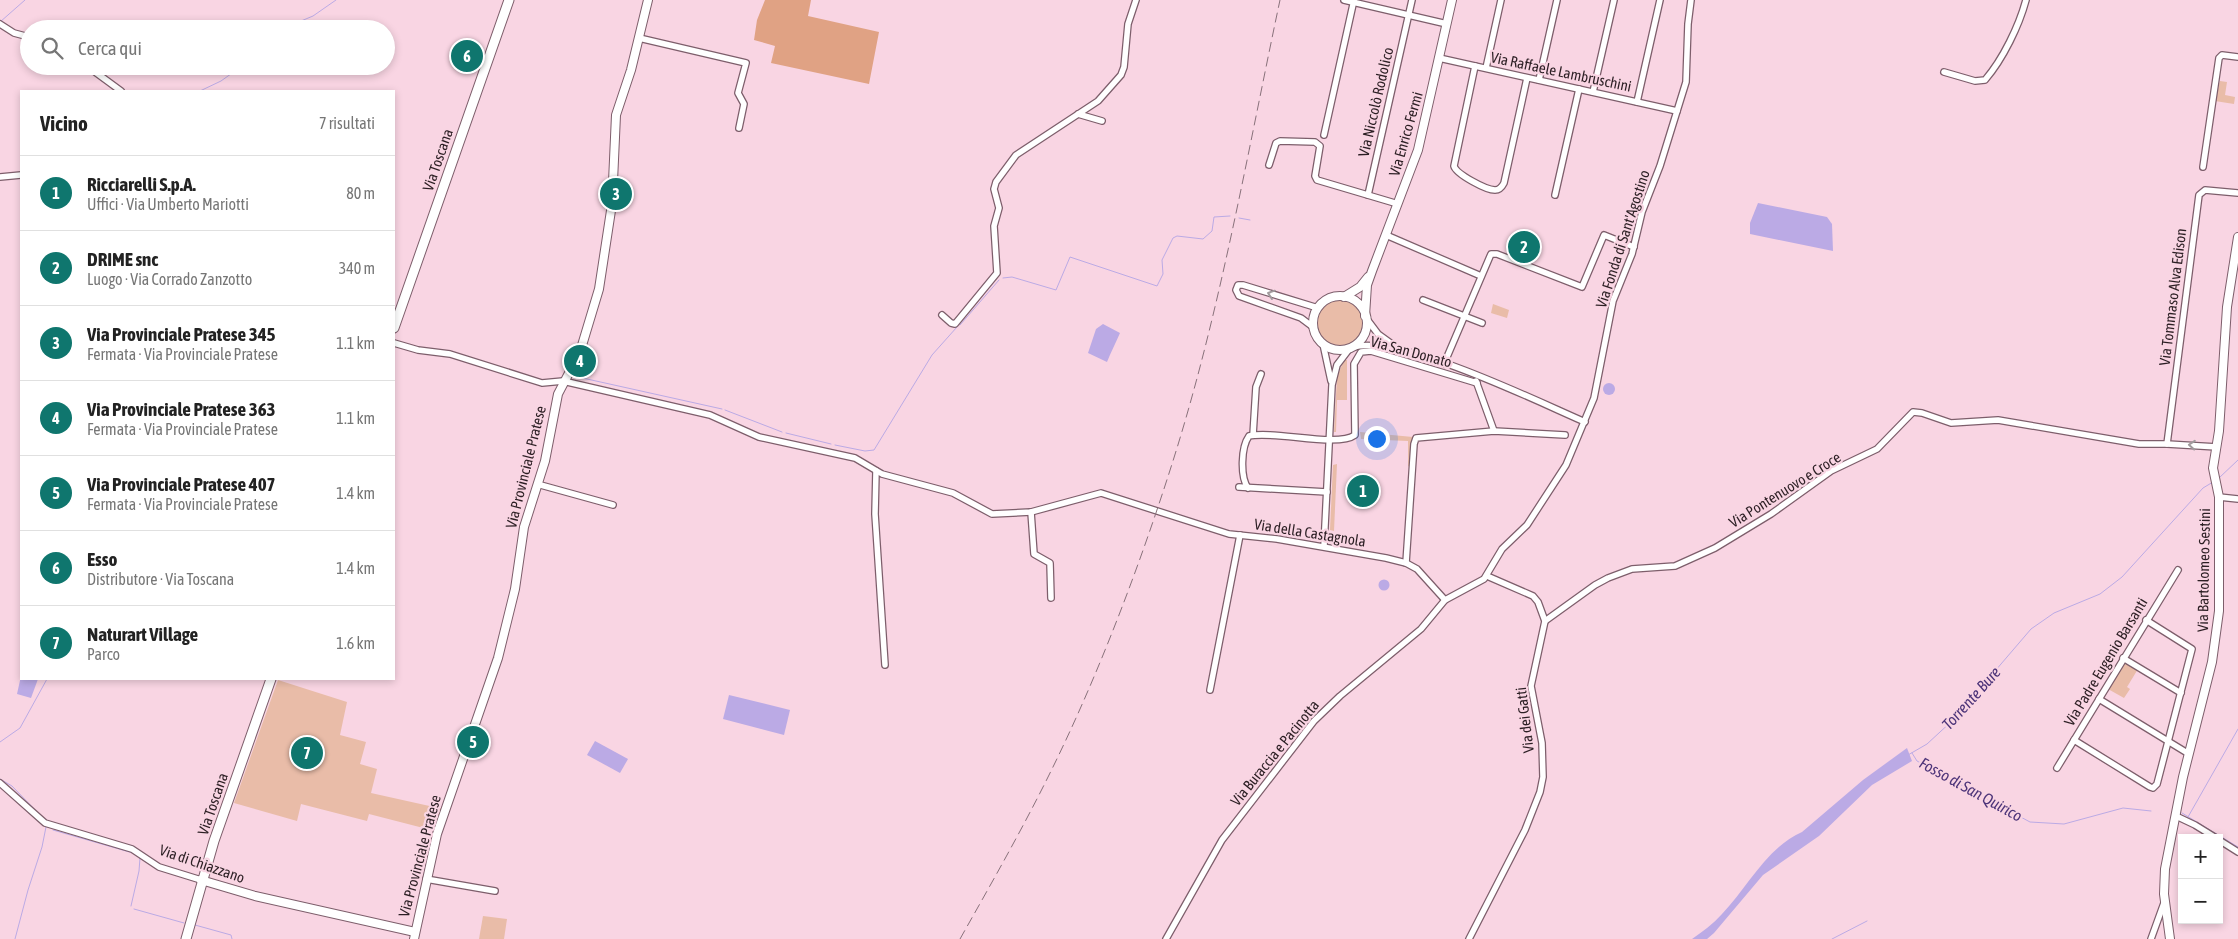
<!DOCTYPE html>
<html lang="it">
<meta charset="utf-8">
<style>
:root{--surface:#fff;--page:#f2f2f2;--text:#222;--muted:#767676;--line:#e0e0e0;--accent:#0f766e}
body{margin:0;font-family:"Asap Condensed",sans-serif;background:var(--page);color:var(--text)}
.controls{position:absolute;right:15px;bottom:15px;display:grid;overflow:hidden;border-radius:0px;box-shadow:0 2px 8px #0003}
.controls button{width:45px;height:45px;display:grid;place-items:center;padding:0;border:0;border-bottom:1px solid var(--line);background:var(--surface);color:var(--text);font:25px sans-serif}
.you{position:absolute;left:1376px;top:438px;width:18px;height:18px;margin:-12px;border:4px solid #fff;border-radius:50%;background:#1a73e8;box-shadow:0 0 0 8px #1a73e833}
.badge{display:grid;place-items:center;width:32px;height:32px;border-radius:50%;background:var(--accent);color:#fff;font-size:16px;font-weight:700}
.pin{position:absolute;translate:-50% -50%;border:2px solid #fff;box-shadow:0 1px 5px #0006}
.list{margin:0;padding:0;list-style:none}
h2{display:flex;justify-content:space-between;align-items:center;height:65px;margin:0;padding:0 20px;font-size:21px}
h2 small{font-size:16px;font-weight:400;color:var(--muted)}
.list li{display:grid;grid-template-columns:32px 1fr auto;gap:15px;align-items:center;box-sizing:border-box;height:75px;padding:0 20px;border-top:1px solid var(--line)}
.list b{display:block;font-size:19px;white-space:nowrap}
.list p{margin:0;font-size:16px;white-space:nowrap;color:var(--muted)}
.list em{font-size:16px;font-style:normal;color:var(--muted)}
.icon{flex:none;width:28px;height:28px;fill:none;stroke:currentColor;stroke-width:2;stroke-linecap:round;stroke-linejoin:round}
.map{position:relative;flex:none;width:2238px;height:939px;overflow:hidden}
.search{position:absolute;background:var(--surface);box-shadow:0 2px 8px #0003;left:20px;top:20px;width:375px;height:55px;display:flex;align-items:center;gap:12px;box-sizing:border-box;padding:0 18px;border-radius:28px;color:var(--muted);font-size:19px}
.panel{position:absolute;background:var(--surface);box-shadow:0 2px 8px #0003;left:20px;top:90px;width:375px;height:590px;border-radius:0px}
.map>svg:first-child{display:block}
</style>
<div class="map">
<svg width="2238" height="939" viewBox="0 0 2238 939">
<rect width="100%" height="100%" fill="#f9d5e3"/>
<g fill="#e9bca8">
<polygon points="2220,81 2227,82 2225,95 2235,97 2234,104 2215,101"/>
<circle cx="1340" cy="323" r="23"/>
<polygon points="1493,304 1509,310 1507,318 1491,313"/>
<polygon points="1344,360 1347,360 1347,400 1337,400 1336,432 1334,432 1337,377"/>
<polygon points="1360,432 1413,437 1410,467 1408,466 1408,441 1361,439"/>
<polygon points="1337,464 1334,531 1330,530 1333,465"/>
<polygon points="2125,661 2138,669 2127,687 2130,689 2124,698 2108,689"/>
<polygon points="278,680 347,702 340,735 366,742 360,764 377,769 371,793 443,809 435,831 369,814 367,821 301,804 297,821 234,803"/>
<polygon points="483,916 507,919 504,939 479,939"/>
</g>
<polygon fill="#e0a284" points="765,0 811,0 808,16 879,32 869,84 771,63 775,46 754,40 757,20"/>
<g fill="#bbaae5">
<polygon points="1758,203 1827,217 1832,224 1833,251 1750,234 1750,223"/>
<path d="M1103 324 1120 333C1116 342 1111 352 1107 362L1088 353 1096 329Z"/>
<circle cx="1609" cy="389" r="6"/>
<circle cx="1384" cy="585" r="5.5"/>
<polygon points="21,676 21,679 38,679 31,698 17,694"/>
<polygon points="729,695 790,710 784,735 723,719"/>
<polygon points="595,741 628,759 620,773 587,755"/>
<path d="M1907 748 1912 761 1872 785 1819 836 1763 875 1714 933 1707 939H1692C1702 932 1713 924 1722 914 1748 887 1766 848 1802 832L1863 780Z"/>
</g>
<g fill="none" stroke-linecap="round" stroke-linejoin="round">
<g stroke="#bbaae5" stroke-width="1">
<polyline points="0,22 25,0"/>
<polyline points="282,29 313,16 336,0"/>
<polyline points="200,91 221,81 242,66"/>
<polyline points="1239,218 1250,220"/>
<polyline points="1003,278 1012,277 1056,290 1070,257 1157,286 1163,274 1162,260 1173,238 1177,236 1203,239 1212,231 1214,217 1230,216"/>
<polyline points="960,325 999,280"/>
<polyline points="578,377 722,409"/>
<polyline points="725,410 782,432"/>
<polyline points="786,433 831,444"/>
<polyline points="835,445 865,451 874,450 932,355 957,327"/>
<polyline points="2219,478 2238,460"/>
<polyline points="0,742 20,728 47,679"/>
<polyline points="1912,753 1917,761 2030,822 2064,824 2123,808 2151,811"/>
<polyline points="1908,755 1927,744 1953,720 2031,629 2054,613 2100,594 2122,577 2203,488 2213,482"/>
<polyline points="0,779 12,786 40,815"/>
<polyline points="2182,813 2238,847"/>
<polyline points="2188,817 2238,729"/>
<polyline points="53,830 133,853"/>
<polyline points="131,906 139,871 140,858"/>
<polyline points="134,909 184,923"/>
<polyline points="195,925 231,935 232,939"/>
<polyline points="15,939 28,890 42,847 46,827"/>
<polyline points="1832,939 1867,921"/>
</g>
<defs>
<g id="street">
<polyline points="1344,0 1447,24"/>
<polyline points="0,24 14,33 29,37"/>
<polyline points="639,38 746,63 738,93 744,104 739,128"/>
<polyline points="1439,58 1677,111"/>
<polyline points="87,66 121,91"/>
<path d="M1475 66 1454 166C1456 174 1486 190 1495 190 1499 190 1502 187 1504 183L1527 78"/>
<polyline points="1486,68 1501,0"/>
<path d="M1944 72 1975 81 1985 80C2003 59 2019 26 2026 0"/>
<polyline points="1539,80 1557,0"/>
<polyline points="1593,92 1614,0"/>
<polyline points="1637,102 1660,0"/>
<polyline points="1078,114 1102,121"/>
<polyline points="1324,135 1354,0"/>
<polyline points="1269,165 1276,143 1280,141 1315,142 1320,146 1315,176 1317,180 1398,204"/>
<polyline points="2203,167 2219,58 2222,55 2238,57"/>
<polyline points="0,177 21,175"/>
<polyline points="1368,195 1412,0"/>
<polyline points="1555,195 1579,89"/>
<polyline points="1386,235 1481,276"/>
<polyline points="1423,300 1482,323"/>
<polyline points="942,315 951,323 955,324 997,273 994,226 999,208 994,189 996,182 1016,155 1098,101 1121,75 1124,67 1128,24 1136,0"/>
<polyline points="1366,318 1378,334 1396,347"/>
<polyline points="1313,327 1301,318 1239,296 1236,290 1238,285 1243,285 1318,308"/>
<polyline points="394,343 418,350 450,354 542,383 563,381 710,415 759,437 855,458 882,474 953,493 992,514 1031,512 1101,493 1229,534 1277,539 1386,558 1406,563 1417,569 1445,600"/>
<polyline points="1323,344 1331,381"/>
<path d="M1353 347C1403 335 1534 400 1585 422"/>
<polyline points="1444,364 1491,254 1497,254 1582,287 1604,235 1634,247"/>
<polyline points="1476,381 1494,431"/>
<polyline points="1253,435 1256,387 1261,374"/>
<polyline points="2167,444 2199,195 2205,190 2238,193"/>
<polyline points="876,471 875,514 885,665"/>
<polyline points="537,484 613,505"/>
<polyline points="1239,487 1327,492"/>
<path d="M1248 488C1240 477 1241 447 1249 436 1274 430 1337 448 1355 435L1354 364 1361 352 1371 351 1477 383"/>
<polyline points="2219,497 2238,499"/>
<polyline points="1031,512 1034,554 1050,563 1051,598"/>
<polyline points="1324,546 1332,385 1337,365 1350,348"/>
<polyline points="1406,563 1414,444 1416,438 1494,431 1565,435"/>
<polyline points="1545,621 1595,585 1608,578 1632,569 1675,566 1715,548 1771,514 1831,471 1877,449 1913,412 1922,413 1951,423 1998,420 2139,444 2167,444 2217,447"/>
<polyline points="2123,658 2181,693"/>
<polyline points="1210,690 1240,535"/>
<polyline points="2099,699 2189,754"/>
<polyline points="2074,740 2150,787 2153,788 2157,784 2192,649 2146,620"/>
<polyline points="2057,768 2178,570"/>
<polyline points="0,783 45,823 132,849 159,867 201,880"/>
<polyline points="2176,816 2195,825 2216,838"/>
<polyline points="2219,840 2238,852"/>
<polyline points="426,879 495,891"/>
<polyline points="1166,939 1222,840 1314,721 1340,696 1421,629 1445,600 1484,579 1502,549 1527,525 1566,465 1594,398 1613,301 1632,254 1642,212 1660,166 1686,82 1688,24 1691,0"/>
<polyline points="1469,939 1525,830 1540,792 1543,777 1542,743 1531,686 1545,621 1538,602 1533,596 1487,576"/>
<polyline points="2151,939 2164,903"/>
</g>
<g id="secondary">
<circle cx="1340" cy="323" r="27"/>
<polyline points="1344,297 1360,287 1368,277"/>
<polyline points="1365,316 1367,285 1372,271 1418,150 1452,0"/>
<polyline points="201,880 255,896 415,932"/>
<polyline points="414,939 437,834 498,658 515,589 524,527 545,461 558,394 580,352 599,289 612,204 616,115 631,70 648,0"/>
<polyline points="2170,939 2164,894 2165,869 2183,777 2212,662 2219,611 2219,497 2213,468 2219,431 2227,307 2238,237"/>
</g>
<g id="primary">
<polyline points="394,328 509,0"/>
<polyline points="186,939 214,841 271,679"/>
</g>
</defs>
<use href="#street" stroke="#7d5e6b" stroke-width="8"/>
<use href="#secondary" stroke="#7d5e6b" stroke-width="10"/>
<use href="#primary" stroke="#7d5e6b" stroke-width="11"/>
<use href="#street" stroke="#fff" stroke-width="5.5"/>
<use href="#secondary" stroke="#fff" stroke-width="8"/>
<use href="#primary" stroke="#fff" stroke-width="9"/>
<path stroke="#88717a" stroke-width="1" stroke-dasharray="10 5" stroke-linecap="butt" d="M960 939C991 884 1023 828 1051 771 1098 676 1140 565 1172 464 1220 313 1247 155 1280 0"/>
</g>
<defs><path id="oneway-chevron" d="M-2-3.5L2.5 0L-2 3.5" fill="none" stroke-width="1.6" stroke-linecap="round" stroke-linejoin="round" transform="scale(1.25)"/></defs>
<g stroke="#a09a9c">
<use href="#oneway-chevron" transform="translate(1271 294) rotate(-161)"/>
<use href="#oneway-chevron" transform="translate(2192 445) rotate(-176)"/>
</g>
<g text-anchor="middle" stroke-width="4.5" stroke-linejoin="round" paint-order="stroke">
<g font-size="15" fill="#2c1f24" stroke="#f9d5e3">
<text transform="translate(1561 72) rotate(12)" y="5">Via Raffaele Lambruschini</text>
<text transform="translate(1376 102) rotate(-77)" y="5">Via Niccolò Rodolico</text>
<text transform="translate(1406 134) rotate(-74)" y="5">Via Enrico Fermi</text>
<text transform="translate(438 160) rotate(-71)" y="5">Via Toscana</text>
<text transform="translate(1623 239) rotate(-72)" y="5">Via Fonda di Sant'Agostino</text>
<text transform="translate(2173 297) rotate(-83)" y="5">Via Tommaso Alva Edison</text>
<text transform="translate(1411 352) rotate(15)" y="5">Via San Donato</text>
<text transform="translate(526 467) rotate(-76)" y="5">Via Provinciale Pratese</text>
<text transform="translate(1785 490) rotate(-32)" y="5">Via Pontenuovo e Croce</text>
<text transform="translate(1310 533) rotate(9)" y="5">Via della Castagnola</text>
<text transform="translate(2204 570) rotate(-89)" y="5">Via Bartolomeo Sestini</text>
<text transform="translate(2106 662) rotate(-59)" y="5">Via Padre Eugenio Barsanti</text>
<text transform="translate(1525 720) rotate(-97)" y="5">Via dei Gatti</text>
<text transform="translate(1275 753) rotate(-51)" y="5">Via Buraccia e Pacinotta</text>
<text transform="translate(213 804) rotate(-71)" y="5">Via Toscana</text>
<text transform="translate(420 856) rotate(-75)" y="5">Via Provinciale Pratese</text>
<text transform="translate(202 864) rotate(19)" y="5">Via di Chiazzano</text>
</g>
<g font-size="16" font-style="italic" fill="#4d3479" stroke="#f9d5e3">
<text transform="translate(1971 698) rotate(-48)" y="6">Torrente Bure</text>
<text transform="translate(1971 789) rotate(29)" y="6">Fosso di San Quirico</text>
</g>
</g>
</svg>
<div class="controls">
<button>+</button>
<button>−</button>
</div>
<div class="you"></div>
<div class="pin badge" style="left:1363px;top:491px">1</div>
<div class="pin badge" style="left:1524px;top:247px">2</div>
<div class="pin badge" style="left:616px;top:194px">3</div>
<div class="pin badge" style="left:580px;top:361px">4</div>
<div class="pin badge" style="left:473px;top:742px">5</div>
<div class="pin badge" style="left:467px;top:56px">6</div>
<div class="pin badge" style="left:307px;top:753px">7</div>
<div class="search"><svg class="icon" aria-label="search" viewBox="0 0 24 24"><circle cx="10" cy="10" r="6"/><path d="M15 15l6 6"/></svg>Cerca qui</div>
<section class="panel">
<h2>Vicino<small>7 risultati</small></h2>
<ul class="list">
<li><span class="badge">1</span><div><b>Ricciarelli S.p.A.</b><p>Uffici · Via Umberto Mariotti</p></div><em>80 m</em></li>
<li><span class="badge">2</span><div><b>DRIME snc</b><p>Luogo · Via Corrado Zanzotto</p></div><em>340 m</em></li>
<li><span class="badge">3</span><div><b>Via Provinciale Pratese 345</b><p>Fermata · Via Provinciale Pratese</p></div><em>1.1 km</em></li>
<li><span class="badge">4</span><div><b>Via Provinciale Pratese 363</b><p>Fermata · Via Provinciale Pratese</p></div><em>1.1 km</em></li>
<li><span class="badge">5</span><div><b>Via Provinciale Pratese 407</b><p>Fermata · Via Provinciale Pratese</p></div><em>1.4 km</em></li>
<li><span class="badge">6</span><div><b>Esso</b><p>Distributore · Via Toscana</p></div><em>1.4 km</em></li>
<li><span class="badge">7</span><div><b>Naturart Village</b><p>Parco</p></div><em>1.6 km</em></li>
</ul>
</section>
</div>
